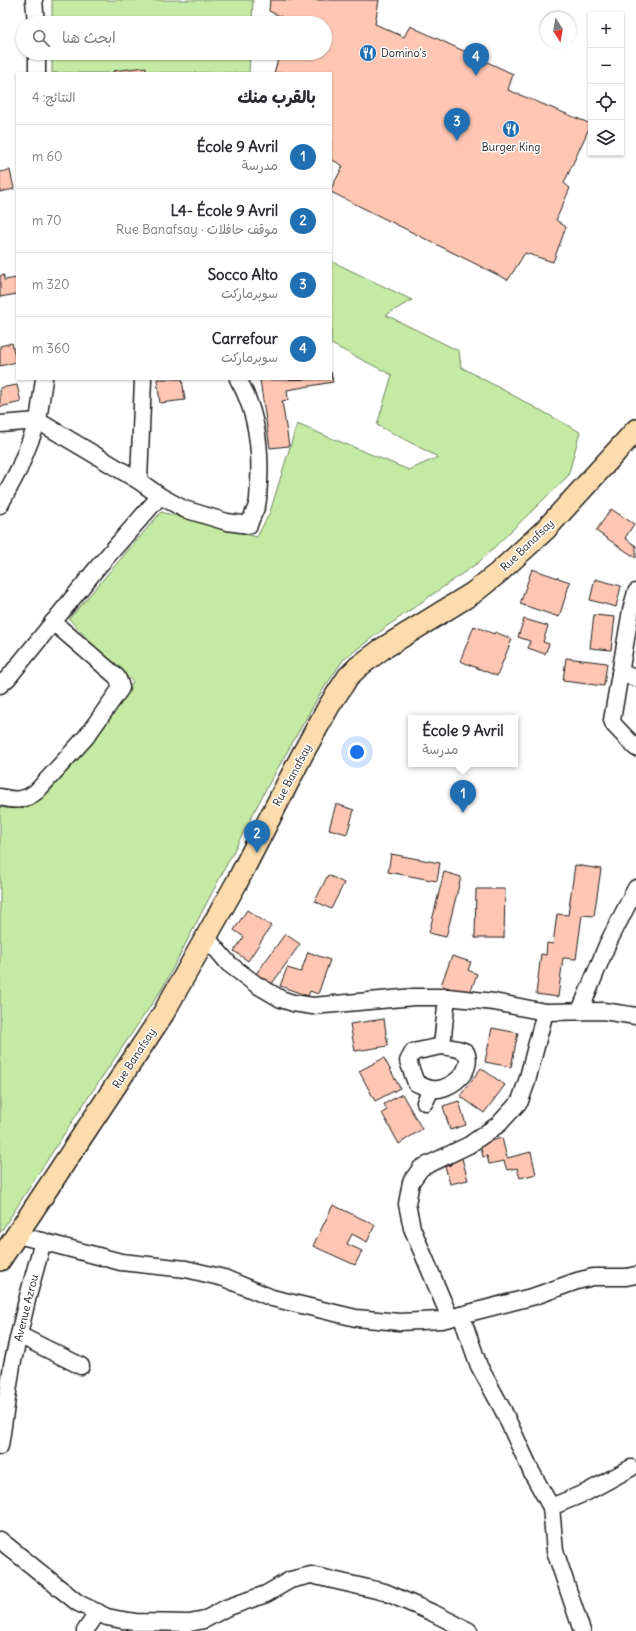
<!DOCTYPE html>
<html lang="ar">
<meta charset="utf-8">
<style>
:root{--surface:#fff;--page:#f7f7f7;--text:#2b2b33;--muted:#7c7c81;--line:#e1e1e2;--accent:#1f6fb2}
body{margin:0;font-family:Delius,"Playpen Sans Arabic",sans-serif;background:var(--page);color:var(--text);direction:rtl}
.controls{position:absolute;right:12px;top:12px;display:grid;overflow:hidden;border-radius:0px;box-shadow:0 1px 3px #0004}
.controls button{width:36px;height:36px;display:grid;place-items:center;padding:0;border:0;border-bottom:1px solid var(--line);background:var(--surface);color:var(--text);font:20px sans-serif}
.compass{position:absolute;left:540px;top:12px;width:36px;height:36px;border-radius:50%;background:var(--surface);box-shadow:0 1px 3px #0004;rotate:169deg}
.you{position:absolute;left:357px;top:752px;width:14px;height:14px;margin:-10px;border:3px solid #fff;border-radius:50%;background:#1a73e8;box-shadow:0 0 0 6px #1a73e833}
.badge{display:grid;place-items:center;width:26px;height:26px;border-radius:50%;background:var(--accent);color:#fff;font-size:13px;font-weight:700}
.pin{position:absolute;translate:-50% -33px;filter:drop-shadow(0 1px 2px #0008)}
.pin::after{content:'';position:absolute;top:21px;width:14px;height:12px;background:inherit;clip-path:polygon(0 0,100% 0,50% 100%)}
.popup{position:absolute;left:408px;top:715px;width:110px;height:52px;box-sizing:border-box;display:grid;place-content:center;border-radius:0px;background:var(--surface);filter:drop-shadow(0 1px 3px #0005);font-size:13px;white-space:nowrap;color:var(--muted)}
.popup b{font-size:15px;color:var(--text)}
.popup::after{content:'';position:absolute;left:50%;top:100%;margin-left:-8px;border:8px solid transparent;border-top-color:var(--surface)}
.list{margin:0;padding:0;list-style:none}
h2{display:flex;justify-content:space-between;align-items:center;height:52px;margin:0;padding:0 16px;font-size:17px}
h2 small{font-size:13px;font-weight:400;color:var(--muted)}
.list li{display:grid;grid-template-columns:26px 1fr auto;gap:12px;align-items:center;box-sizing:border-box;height:64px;padding:0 16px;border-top:1px solid var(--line)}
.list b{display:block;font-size:15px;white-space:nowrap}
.list p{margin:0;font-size:13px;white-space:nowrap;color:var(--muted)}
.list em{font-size:13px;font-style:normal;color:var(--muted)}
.icon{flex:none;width:22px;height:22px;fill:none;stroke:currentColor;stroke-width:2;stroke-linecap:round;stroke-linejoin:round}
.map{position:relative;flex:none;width:636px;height:1631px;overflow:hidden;direction:ltr}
.search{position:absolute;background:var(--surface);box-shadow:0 1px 3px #0004;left:16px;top:16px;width:316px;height:44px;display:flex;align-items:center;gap:10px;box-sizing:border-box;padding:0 14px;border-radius:22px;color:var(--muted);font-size:15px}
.panel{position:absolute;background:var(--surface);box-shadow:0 1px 3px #0004;left:16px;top:72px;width:316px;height:308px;border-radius:0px;direction:rtl}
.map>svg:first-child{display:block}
</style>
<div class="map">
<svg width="636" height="1631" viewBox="0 0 636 1631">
<rect width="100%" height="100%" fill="#fff"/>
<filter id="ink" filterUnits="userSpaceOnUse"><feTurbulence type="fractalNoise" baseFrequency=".025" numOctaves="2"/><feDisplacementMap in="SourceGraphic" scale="8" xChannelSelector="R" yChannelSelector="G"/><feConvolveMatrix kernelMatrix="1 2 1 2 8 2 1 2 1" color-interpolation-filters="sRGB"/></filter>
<g filter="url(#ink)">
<g fill="#c4eaa4" stroke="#708360">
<polygon points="52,0 253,0 252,23 52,23"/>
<polygon points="52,53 250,53 249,73 52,73"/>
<polygon points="331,261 412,300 386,315 459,351 461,367 580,432 568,476 479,562 386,627 343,660 320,694 266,789 162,989 79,1111 0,1233 0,801 19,808 55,783 133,682 91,643 69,619 161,512 257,537 270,512 297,424 409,470 438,457 377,425 392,375 331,344"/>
</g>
<g fill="#ffc7b3" stroke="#1c1c1c">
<polygon points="270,0 379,0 375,24 404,37 410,26 513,74 508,90 591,124 564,183 570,188 556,220 566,227 553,262 525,253 508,280 331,192 331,189 343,166 331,159 331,73 274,73 280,53 325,53 325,23 288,23 289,20 269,11"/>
<polygon points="146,67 146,73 113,73 113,71"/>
<polygon points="10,170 14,189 0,192 0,172"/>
<polygon points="4,275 4,280 17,278 17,294 0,297 0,276"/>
<polygon points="12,343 16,362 0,366 0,346"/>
<polygon points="331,372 333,382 287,390 288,400 282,401 289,446 270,448 260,380 331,379"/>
<polygon points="157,379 182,379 185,400 160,403"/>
<polygon points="17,385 21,402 0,407 0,388"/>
<polygon points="611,509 634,524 625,538 636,546 636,558 596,531"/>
<polygon points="532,569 570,582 559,617 520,604"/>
<polygon points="595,579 621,586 616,607 590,600"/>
<polygon points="594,615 615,617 611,650 590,648"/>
<polygon points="524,619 548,626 543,642 549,644 545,654 528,648 530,641 518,637"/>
<polygon points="474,626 494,634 495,632 512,639 497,676 460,661"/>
<polygon points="566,658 607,663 604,686 563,681"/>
<polygon points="336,804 354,810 347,834 329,829"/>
<polygon points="391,854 440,863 437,881 388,872"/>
<polygon points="575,865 601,869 594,916 582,915 576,959 563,958 558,997 536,994 541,954 546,955 547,943 553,944 557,914 568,915"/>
<polygon points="444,872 461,877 446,937 429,933"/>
<polygon points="328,875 344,883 331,909 315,901"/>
<polygon points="476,889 505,889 504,938 475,938"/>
<polygon points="247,910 271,926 248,961 234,951 244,937 234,930"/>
<polygon points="285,934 300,944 271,985 256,974"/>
<polygon points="308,952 330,960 318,994 310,991 308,996 280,986 287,968 301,972"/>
<polygon points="452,956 471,962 468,970 477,974 468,999 457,991 441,985"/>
<polygon points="384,1019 388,1046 355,1051 350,1024"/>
<polygon points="492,1028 518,1033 511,1067 485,1062"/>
<polygon points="384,1058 400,1088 375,1101 359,1071"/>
<polygon points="481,1068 505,1085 484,1113 460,1096"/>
<polygon points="402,1094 422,1129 399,1144 382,1113 387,1110 384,1104"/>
<polygon points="459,1101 466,1125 450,1130 443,1106"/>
<polygon points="502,1138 507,1158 531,1152 536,1174 520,1178 517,1168 507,1170 504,1161 489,1164 487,1156 483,1157 480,1144"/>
<polygon points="461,1155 468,1180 450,1184 445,1166 451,1165 449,1158"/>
<polygon points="333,1205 375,1225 367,1242 352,1234 347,1244 362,1251 355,1265 313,1246"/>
</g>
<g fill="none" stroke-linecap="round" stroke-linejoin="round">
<defs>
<g id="minor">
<polyline points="34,0 36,23"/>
<polyline points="37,53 37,73"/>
<path d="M0 424 38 421 139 481 160 496 184 509 227 522 249 525C251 518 255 511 257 505 259 498 258 490 259 483 261 448 256 410 238 379"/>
<polyline points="139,481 143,379"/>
<polyline points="0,505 19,469 38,421 44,379"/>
<polyline points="636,592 631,610 612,720 614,725 636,748"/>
<polyline points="620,673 636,678"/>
<polyline points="0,685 8,678 97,568 160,496"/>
<path d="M0 797C14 801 25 801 37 791L86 737 121 688 120 684 117 677 53 622"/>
<polyline points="206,937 229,964 257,985 281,999 293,1003 313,1006 414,997 447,997 494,1002 545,1012 603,1011 636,1016"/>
<polyline points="580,1011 607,945 636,888"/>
<path d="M442 1046 458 1049 466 1052C475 1072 448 1092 431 1089 426 1088 421 1085 416 1083L408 1061 413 1052Z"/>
<polyline points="442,1046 447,997"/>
<polyline points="425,1102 431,1089"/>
<polyline points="18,1235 121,1262 186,1269 224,1278 272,1298 356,1318 399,1322 442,1320 461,1315 535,1296 577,1281 593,1277 626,1277 636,1275"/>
<polyline points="461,1315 479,1366 503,1410 532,1473 551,1507 555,1551 582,1631"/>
<polyline points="450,1318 412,1228 407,1204 411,1182 421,1168 469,1145 499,1124 520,1101 527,1081 545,1012"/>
<polyline points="19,1335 81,1366"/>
<polyline points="0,1446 12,1365 27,1300 43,1241"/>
<polyline points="551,1507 587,1492 631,1468"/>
<polyline points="0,1540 78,1603 107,1617 122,1620 135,1622 190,1623 204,1620 226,1608 266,1594 290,1580 311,1575 385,1592 433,1613 469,1631"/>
<polyline points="85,1631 98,1612"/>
</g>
<polyline id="major" points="0,1260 163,1014 237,882 302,755 329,706 348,677 358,667 382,649 473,593 498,573 546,529 636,430"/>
</defs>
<use href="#minor" stroke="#1c1c1c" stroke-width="19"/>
<use href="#major" stroke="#1c1c1c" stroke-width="24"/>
<use href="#minor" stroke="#fff" stroke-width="16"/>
<use href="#major" stroke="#fcdcac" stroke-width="21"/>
</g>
</g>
<defs>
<symbol id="restaurant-disc" viewBox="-11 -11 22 22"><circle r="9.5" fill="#1f6fb2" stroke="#fff"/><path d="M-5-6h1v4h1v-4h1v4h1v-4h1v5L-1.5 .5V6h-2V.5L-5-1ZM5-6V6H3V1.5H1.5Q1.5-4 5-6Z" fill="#fff"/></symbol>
</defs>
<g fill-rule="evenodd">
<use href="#restaurant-disc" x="358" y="43" width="20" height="20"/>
<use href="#restaurant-disc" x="501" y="119" width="20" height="20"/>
</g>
<g text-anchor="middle" stroke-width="3" stroke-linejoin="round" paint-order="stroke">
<g font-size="11" fill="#1c1c1c" stroke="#fff" text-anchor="start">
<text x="381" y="57">Domino's</text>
<text x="511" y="151" text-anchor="middle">Burger King</text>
</g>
<g font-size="11" fill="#1c1c1c" stroke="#fff">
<text transform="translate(527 545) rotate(-44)" y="4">Rue Banafsay</text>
<text transform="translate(292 775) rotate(-62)" y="4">Rue Banafsay</text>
<text transform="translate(134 1058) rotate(-57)" y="4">Rue Banafsay</text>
<text transform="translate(26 1308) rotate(-76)" y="4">Avenue Azrou</text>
</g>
</g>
</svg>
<div class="controls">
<button>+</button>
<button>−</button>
<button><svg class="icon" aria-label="locate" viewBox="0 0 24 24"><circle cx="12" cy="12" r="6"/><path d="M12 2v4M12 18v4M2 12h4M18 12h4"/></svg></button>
<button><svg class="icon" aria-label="layers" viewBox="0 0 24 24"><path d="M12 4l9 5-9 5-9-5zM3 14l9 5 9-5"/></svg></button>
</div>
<svg class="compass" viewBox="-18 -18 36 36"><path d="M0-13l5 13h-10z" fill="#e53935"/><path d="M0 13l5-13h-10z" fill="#7c7c81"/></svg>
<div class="you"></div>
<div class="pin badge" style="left:463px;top:813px">1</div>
<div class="popup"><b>École 9 Avril</b>مدرسة</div>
<div class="pin badge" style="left:257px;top:853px">2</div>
<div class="pin badge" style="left:457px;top:141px">3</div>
<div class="pin badge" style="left:476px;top:76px">4</div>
<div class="search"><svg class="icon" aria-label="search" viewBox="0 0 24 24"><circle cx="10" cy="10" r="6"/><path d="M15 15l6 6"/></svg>ابحث هنا</div>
<section class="panel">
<h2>بالقرب منك<small>النتائج: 4</small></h2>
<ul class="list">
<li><span class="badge">1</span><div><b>École 9 Avril</b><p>مدرسة</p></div><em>60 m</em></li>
<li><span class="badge">2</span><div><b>L4- École 9 Avril</b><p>موقف حافلات · Rue Banafsay</p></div><em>70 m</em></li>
<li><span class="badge">3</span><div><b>Socco Alto</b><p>سوبرماركت</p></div><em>320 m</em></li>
<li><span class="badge">4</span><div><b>Carrefour</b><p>سوبرماركت</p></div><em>360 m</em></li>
</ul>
</section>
</div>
